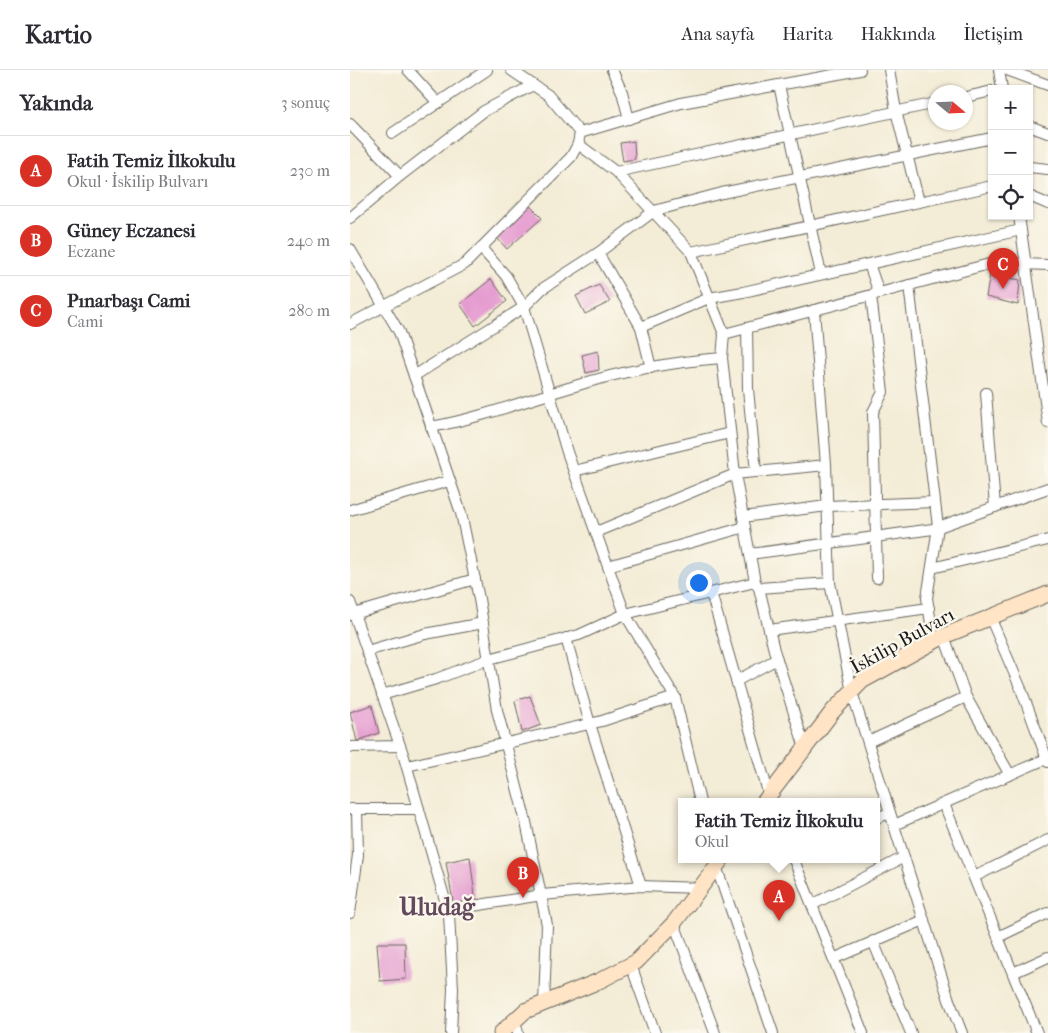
<!DOCTYPE html>
<html lang="tr">
<meta charset="utf-8">
<style>
:root{--surface:#fff;--page:#f2f2f3;--text:#2b2b33;--muted:#7c7c81;--line:#e1e1e2;--accent:#d93025}
body{margin:0;font-family:"IM FELL French Canon",serif;background:var(--page);color:var(--text)}
.controls{position:absolute;right:15px;top:15px;display:grid;overflow:hidden;border-radius:0px;box-shadow:0 1px 4px #0004}
.controls button{width:45px;height:45px;display:grid;place-items:center;padding:0;border:0;border-bottom:1px solid var(--line);background:var(--surface);color:var(--text);font:25px sans-serif}
.compass{position:absolute;left:578px;top:15px;width:45px;height:45px;border-radius:50%;background:var(--surface);box-shadow:0 1px 4px #0004;rotate:109deg}
.you{position:absolute;left:348px;top:512px;width:18px;height:18px;margin:-12px;border:4px solid #fff;border-radius:50%;background:#1a73e8;box-shadow:0 0 0 8px #1a73e833}
.badge{display:grid;place-items:center;width:32px;height:32px;border-radius:50%;background:var(--accent);color:#fff;font-size:16px;font-weight:700}
.pin{position:absolute;translate:-50% -41px;filter:drop-shadow(0 1px 2px #0008)}
.pin::after{content:'';position:absolute;top:26px;width:18px;height:15px;background:inherit;clip-path:polygon(0 0,100% 0,50% 100%)}
.popup{position:absolute;left:328px;top:728px;width:202px;height:65px;box-sizing:border-box;display:grid;place-content:center;border-radius:0px;background:var(--surface);filter:drop-shadow(0 1px 4px #0005);font-size:16px;white-space:nowrap;color:var(--muted)}
.popup b{font-size:19px;color:var(--text)}
.popup::after{content:'';position:absolute;left:50%;top:100%;margin-left:-10px;border:10px solid transparent;border-top-color:var(--surface)}
.list{margin:0;padding:0;list-style:none}
h2{display:flex;justify-content:space-between;align-items:center;height:65px;margin:0;padding:0 20px;font-size:21px}
h2 small{font-size:16px;font-weight:400;color:var(--muted)}
.list li{display:grid;grid-template-columns:32px 1fr auto;gap:15px;align-items:center;box-sizing:border-box;height:70px;padding:0 20px;border-top:1px solid var(--line)}
.list b{display:block;font-size:19px;white-space:nowrap}
.list p{margin:0;font-size:16px;white-space:nowrap;color:var(--muted)}
.list em{font-size:16px;font-style:normal;color:var(--muted)}
.icon{flex:none;width:28px;height:28px;fill:none;stroke:currentColor;stroke-width:2;stroke-linecap:round;stroke-linejoin:round}
.map{position:relative;flex:none;width:698px;height:963px;overflow:hidden}
header{display:flex;align-items:center;gap:30px;box-sizing:border-box;height:70px;padding:0 25px;background:var(--surface);border-bottom:1px solid var(--line)}
header strong{font-size:24px}
nav{display:flex;gap:28px;margin-inline-start:auto;font-size:18px}
main{display:flex}
aside{flex:1;background:var(--surface)}
.map>svg:first-child{display:block}
</style>
<header>
<strong>Kartio</strong>
<nav><a>Ana sayfa</a><a>Harita</a><a>Hakkında</a><a>İletişim</a></nav>
</header>
<main>
<aside>
<h2>Yakında<small>3 sonuç</small></h2>
<ul class="list">
<li><span class="badge">A</span><div><b>Fatih Temiz İlkokulu</b><p>Okul · İskilip Bulvarı</p></div><em>230 m</em></li>
<li><span class="badge">B</span><div><b>Güney Eczanesi</b><p>Eczane</p></div><em>240 m</em></li>
<li><span class="badge">C</span><div><b>Pınarbaşı Cami</b><p>Cami</p></div><em>280 m</em></li>
</ul>
</aside>
<div class="map">
<svg width="698" height="963" viewBox="0 0 698 963">
<rect width="100%" height="100%" fill="#fbf7ec"/>
<filter id="ink" filterUnits="userSpaceOnUse"><feTurbulence type="fractalNoise" baseFrequency=".02" numOctaves="2"/><feDisplacementMap in="SourceGraphic" scale="10" xChannelSelector="R" yChannelSelector="G"/><feConvolveMatrix kernelMatrix="1 2 1 2 8 2 1 2 1" color-interpolation-filters="sRGB"/></filter>
<filter id="wash" filterUnits="userSpaceOnUse"><feTurbulence type="fractalNoise" baseFrequency=".0096" numOctaves="4" result="noise"/><feDisplacementMap in="SourceGraphic" scale="20" xChannelSelector="R" yChannelSelector="G"/><feGaussianBlur stdDeviation="1.12" result="paint"/><feColorMatrix in="noise" values="0 0 0 0 0 0 0 0 0 0 0 0 0 0 0 0 0 1.4 0 .05"/><feComposite in="paint" operator="in"/></filter>
<g filter="url(#wash)">
<rect width="100%" height="100%" fill="#f3ecd6"/>
<g id="blocks">
<g fill="#e59cd0">
<polygon points="284,71 285,89 273,91 270,73"/>
<polygon points="179,135 192,148 157,179 146,167"/>
<polygon points="640,204 670,210 668,235 636,227"/>
<polygon points="141,209 157,231 125,256 110,234"/>
<polygon points="249,215 260,232 235,244 226,226"/>
<polygon points="248,281 249,300 236,303 232,285"/>
<polygon points="180,626 191,655 172,662 165,631"/>
<polygon points="22,635 29,663 7,671 0,642"/>
<polygon points="120,787 126,833 104,837 96,792"/>
<polygon points="27,873 55,873 56,909 30,911"/>
</g>
</g>
</g>
<g filter="url(#ink)">
<use href="#blocks" fill-opacity="0" stroke="#67655d" stroke-width="1"/>
<g fill="none" stroke-linecap="round" stroke-linejoin="round">
<defs>
<g id="street">
<polyline points="58,0 88,33"/>
<polyline points="161,0 183,15"/>
<polyline points="262,0 272,22 279,49"/>
<polyline points="539,0 546,41 569,132"/>
<polyline points="649,0 652,19"/>
<polyline points="657,0 698,15"/>
<polyline points="429,15 471,204"/>
<polyline points="616,27 642,21"/>
<polyline points="0,54 50,106"/>
<polyline points="679,56 698,63"/>
<polyline points="43,63 137,0"/>
<polyline points="228,74 266,102 341,182 374,264"/>
<polyline points="679,97 698,99"/>
<polyline points="266,102 586,33"/>
<polyline points="679,126 698,134"/>
<polyline points="669,146 698,353"/>
<polyline points="0,148 50,106 134,41 183,15 198,25 230,63"/>
<polyline points="0,179 49,262 111,443 129,529 147,640 176,752 197,855 194,934"/>
<polyline points="341,182 642,116"/>
<polyline points="248,183 291,257 301,298"/>
<polyline points="519,194 529,223"/>
<polyline points="559,215 588,457 577,528 584,572"/>
<polyline points="521,226 533,322 523,342 527,508"/>
<polyline points="0,254 115,194 221,87 228,74 230,63 331,33 510,0"/>
<polyline points="291,257 359,228 393,222 671,160"/>
<polyline points="397,258 398,319 406,402"/>
<polyline points="64,306 174,237 192,219 248,183 304,141 372,123 642,68"/>
<polyline points="636,323 645,437"/>
<path d="M81 357C131 348 177 330 225 316 272 301 322 292 372 288L374 264 643 193 698 195"/>
<polyline points="476,395 480,513 502,622 599,930 612,963"/>
<polyline points="224,401 380,363"/>
<polyline points="0,440 99,411"/>
<polyline points="393,447 477,436 585,432"/>
<polyline points="246,462 385,404 372,288"/>
<polyline points="400,484 583,459 698,418"/>
<polyline points="258,496 395,457"/>
<polyline points="582,498 698,470"/>
<polyline points="405,512 409,518 424,580 455,678"/>
<polyline points="409,518 480,513"/>
<polyline points="361,523 420,729"/>
<polyline points="0,532 54,687 99,844 103,919 101,963"/>
<polyline points="0,545 125,509"/>
<polyline points="640,547 671,619 698,692"/>
<polyline points="419,560 579,538"/>
<polyline points="594,566 616,627 660,705"/>
<polyline points="216,568 240,654 291,816"/>
<polyline points="17,581 75,564 133,553"/>
<polyline points="386,611 427,589"/>
<polyline points="32,625 86,609 139,589 229,565 275,544 405,512 385,404 476,395 464,240"/>
<polyline points="325,627 350,732"/>
<polyline points="518,672 616,627"/>
<polyline points="0,677 50,676"/>
<polyline points="57,696 252,651 325,627 275,544 217,382 174,237 156,206 131,178"/>
<polyline points="594,734 687,963"/>
<polyline points="0,739 69,739"/>
<polyline points="526,748 540,743"/>
<polyline points="544,755 698,688"/>
<polyline points="444,790 513,963"/>
<polyline points="365,793 423,963"/>
<polyline points="624,807 698,770"/>
<polyline points="462,835 554,787"/>
<polyline points="98,840 192,825 291,816 350,818"/>
<polyline points="0,843 8,785 7,739"/>
<polyline points="324,853 365,963"/>
<polyline points="648,867 698,843"/>
<polyline points="523,871 561,963"/>
<polyline points="483,889 574,850"/>
<polyline points="281,895 305,963"/>
<polyline points="663,903 698,887"/>
<polyline points="165,951 168,963"/>
</g>
<g id="secondary">
<polyline points="414,732 483,641 512,611 594,566 698,524"/>
<polyline points="151,963 175,941 249,911 286,892 324,853 371,790"/>
</g>
</defs>
<use href="#street" stroke="#67655d" stroke-width="12"/>
<use href="#secondary" stroke="#67655d" stroke-width="17"/>
<use href="#street" stroke="#fff" stroke-width="10"/>
<use href="#secondary" stroke="#ffe4c6" stroke-width="15"/>
</g>
</g>
<g text-anchor="middle" stroke-width="5" stroke-linejoin="round" paint-order="stroke">
<g font-size="19" fill="#1c1c1c" stroke="#fbf7ec">
<text transform="translate(552 570) rotate(-29)" y="7">İskilip Bulvarı</text>
</g>
<g font-size="24" font-weight="bold" fill="#62495b" stroke="#fbf7ec">
<text x="87" y="845">Uludağ</text>
</g>
</g>
</svg>
<div class="controls">
<button>+</button>
<button>−</button>
<button><svg class="icon" aria-label="locate" viewBox="0 0 24 24"><circle cx="12" cy="12" r="6"/><path d="M12 2v4M12 18v4M2 12h4M18 12h4"/></svg></button>
</div>
<svg class="compass" viewBox="-18 -18 36 36"><path d="M0-13l5 13h-10z" fill="#e53935"/><path d="M0 13l5-13h-10z" fill="#7c7c81"/></svg>
<div class="you"></div>
<div class="pin badge" style="left:429px;top:851px">A</div>
<div class="popup"><b>Fatih Temiz İlkokulu</b>Okul</div>
<div class="pin badge" style="left:173px;top:828px">B</div>
<div class="pin badge" style="left:653px;top:219px">C</div>
</div>
</main>
